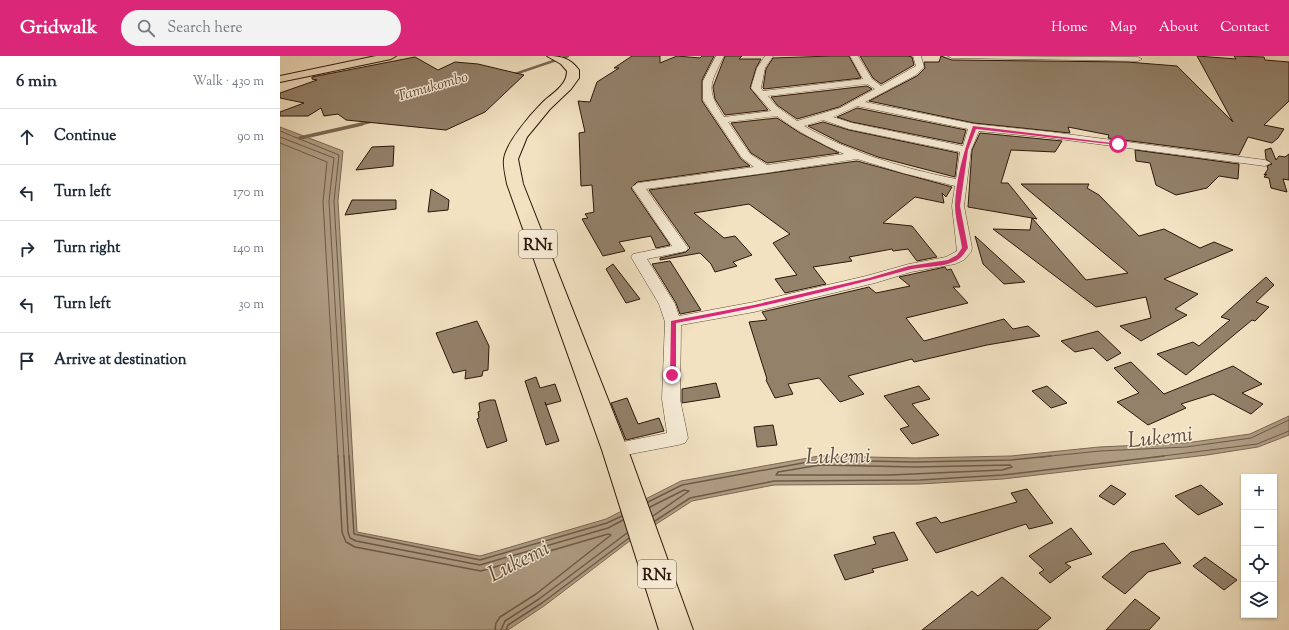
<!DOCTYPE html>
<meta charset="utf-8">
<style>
:root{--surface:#fff;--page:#f2f2f3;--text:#1f2937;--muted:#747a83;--line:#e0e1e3;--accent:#db2777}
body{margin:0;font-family:"Sorts Mill Goudy",serif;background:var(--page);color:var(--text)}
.controls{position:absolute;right:12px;bottom:12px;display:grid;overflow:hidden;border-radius:0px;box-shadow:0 1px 3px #0004}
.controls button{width:36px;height:36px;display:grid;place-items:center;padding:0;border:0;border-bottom:1px solid var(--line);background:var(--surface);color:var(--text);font:20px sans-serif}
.stop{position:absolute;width:12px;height:12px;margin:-9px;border:3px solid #db2777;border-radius:50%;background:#fff}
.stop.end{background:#db2777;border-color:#fff;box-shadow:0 1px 4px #0008}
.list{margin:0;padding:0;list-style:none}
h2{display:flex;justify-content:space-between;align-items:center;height:52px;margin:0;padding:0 16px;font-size:17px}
h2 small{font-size:13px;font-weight:400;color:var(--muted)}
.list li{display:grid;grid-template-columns:26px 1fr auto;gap:12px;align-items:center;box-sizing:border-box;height:56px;padding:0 16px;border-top:1px solid var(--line)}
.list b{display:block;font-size:15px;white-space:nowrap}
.list em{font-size:13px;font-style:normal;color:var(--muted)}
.icon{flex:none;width:22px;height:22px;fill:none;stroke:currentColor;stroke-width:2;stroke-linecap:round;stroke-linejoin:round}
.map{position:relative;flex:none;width:1009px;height:574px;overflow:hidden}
header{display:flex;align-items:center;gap:24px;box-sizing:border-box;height:56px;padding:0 20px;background:var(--accent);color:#fff}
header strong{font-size:19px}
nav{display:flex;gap:22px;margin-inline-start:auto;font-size:14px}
.search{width:280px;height:36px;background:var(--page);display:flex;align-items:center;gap:10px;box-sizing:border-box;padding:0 14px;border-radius:22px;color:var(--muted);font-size:15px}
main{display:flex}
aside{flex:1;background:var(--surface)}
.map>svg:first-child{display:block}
</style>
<header>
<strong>Gridwalk</strong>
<div class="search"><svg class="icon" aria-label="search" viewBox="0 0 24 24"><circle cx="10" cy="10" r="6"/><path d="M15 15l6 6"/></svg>Search here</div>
<nav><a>Home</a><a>Map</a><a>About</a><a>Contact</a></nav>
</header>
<main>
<aside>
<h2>6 min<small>Walk · 430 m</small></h2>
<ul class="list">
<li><svg class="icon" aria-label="ahead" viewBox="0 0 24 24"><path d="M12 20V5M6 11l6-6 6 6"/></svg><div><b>Continue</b></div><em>90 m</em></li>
<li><svg class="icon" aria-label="left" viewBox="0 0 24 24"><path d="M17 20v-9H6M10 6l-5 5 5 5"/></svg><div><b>Turn left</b></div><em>170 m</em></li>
<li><svg class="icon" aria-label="right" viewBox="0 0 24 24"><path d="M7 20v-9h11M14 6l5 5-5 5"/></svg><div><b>Turn right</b></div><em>140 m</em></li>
<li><svg class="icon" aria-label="left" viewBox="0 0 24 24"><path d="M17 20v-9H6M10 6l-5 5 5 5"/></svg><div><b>Turn left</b></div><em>30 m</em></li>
<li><svg class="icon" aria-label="arrive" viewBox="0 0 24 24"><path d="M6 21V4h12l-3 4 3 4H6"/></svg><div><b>Arrive at destination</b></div></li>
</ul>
</aside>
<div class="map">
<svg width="1009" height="574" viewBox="0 0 1009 574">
<rect width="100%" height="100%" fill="#f2e2c2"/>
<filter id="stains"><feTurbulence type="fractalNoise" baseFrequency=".005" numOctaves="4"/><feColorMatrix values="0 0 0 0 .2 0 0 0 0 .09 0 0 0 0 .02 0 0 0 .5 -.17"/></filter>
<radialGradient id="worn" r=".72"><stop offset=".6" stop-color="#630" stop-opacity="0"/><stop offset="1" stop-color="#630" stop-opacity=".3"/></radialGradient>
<polygon fill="#af9d84" stroke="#7b6754" points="0,71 63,95 58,145 77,476 200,500 326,463 401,425 539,400 635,402 731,400 819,391 906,387 970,378 1009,360 1009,379 978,391 927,399 723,423 640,428 494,429 412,445 347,487 264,550 228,574 0,574"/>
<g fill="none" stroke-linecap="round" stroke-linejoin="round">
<g stroke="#6e5a48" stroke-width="1">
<polyline points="0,75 59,99 54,145 69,401"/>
<polyline points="0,81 54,102 49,145 64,401"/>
<polyline points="0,87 47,106 43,146 58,401"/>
<polyline points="761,401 820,395 906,391 971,382 1009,364"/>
<polyline points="875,401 977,388 1009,375"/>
</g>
<g stroke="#6e5a48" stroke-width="1.5">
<polyline points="58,400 62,476 66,486 75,491 201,515 328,478 331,479 256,538 220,561 216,567 215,574"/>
<polyline points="64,400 68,476 70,482 76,485 200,509 328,472 343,464"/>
<polyline points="69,400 74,478 200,504 327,467 342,460"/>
<polygon points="540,409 635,411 730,409 732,411 722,414 610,419 496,419 498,416"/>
<polyline points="368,446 402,429 539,404 635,406 731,404 771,400"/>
<polyline points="370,451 404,434 409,435 373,460"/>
<polyline points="375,465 410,442 494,425 640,424 723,419 884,400"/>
<polyline points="221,574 225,565 259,543 347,477"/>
<polyline points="226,574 228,569 262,547 349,482"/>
</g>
<g stroke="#7b6754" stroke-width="2.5">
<polyline points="232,19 288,0"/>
<polyline points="78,69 94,65"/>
</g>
<polyline stroke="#7b6754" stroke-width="3.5" points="20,82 82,68"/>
</g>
<g fill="#93816a" stroke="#2c170b">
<polygon points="352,0 380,0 380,7 397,0 420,2 422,0 434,0 422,24 422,45 461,103 470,110 357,126 351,132 390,189 376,192 371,180 339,186 345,195 323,200 302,163 308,162 305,158 314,156 312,129 301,130 299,77 305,76 298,45 310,46 317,26 339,12 334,12"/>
<polygon points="445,0 462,0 459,3 481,3 476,12 470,32 488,54 445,59 435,43 433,31"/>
<polygon points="552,0 569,0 581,22 484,33 483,32 486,13 493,2"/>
<polygon points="580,0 628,0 632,1 634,9 601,28 593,22"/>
<polygon points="661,0 672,4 847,6 897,10 953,66 917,0 956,3 954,0 984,1 985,4 1009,6 1009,45 984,69 1004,73 998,82 992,87 968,81 959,99 828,82 829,79 788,71 790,77 694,67 589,45 637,20 645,12 644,6 659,6"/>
<polygon points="135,1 158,14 175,6 198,8 244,19 205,56 166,74 66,64 58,58 44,60 41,52 28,60 0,60 0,56 24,47 0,42 0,37 37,24 32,23 32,21"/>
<polygon points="587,30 592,33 559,51 517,63 497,49 491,41"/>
<polygon points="577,52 686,74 682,88 572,66 557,61"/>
<polygon points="497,62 520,77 559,97 487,107 471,97 451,67"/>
<polygon points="543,66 569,74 678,97 675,121 598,101 561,87 528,70"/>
<polygon points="700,77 782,85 775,96 731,94 721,127 728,127 757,163 752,162 806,224 848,217 741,128 809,128 807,132 819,139 859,180 884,173 920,192 934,186 953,194 884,223 918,238 895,253 907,259 861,285 840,270 871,262 866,241 816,251 713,173 750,174 752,162 688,151 692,94"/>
<polygon points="114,90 113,110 76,114 92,91"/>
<polygon points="991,92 996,104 999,100 1005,101 1009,98 1009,124 1003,123 1007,136 991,132 989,122 984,121 987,118 984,119 988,113 987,110 992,108 986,103 985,94"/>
<polygon points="855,94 959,108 958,123 939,120 927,132 896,139 876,129 870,107 856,105"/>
<polygon points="577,105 672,131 666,141 662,137 664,147 635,141 603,167 632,170 657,201 637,205 628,193 613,195 612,193 569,201 572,205 533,211 546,228 505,237 495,223 517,219 493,187 510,178 469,148 414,157 444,182 455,180 472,199 453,206 457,210 435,216 431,208 420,197 380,204 380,202 406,196 410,192 369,134"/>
<polygon points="151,133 169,144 168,154 148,156"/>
<polygon points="72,144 116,144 116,153 65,159"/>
<polygon points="695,180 745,226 724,228 703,208"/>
<polygon points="390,205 421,254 400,258 396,247 372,208"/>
<polygon points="333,208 360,243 346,247 326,213"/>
<polygon points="665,211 667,214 671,213 680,231 673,231 688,247 626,262 644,285 724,263 733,273 748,270 760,280 707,289 634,306 632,303 568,320 584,338 560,346 539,322 508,328 513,338 495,342 486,324 487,323 469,266 487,264 482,256 589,231 596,237 630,230 619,221"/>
<polygon points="986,221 994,229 976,246 989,251 975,265 972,264 906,319 877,298 913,286 919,290 950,264 941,261"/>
<polygon points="197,265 209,290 208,314 203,315 202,320 185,323 186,314 173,317 156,277"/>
<polygon points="818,275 841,297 827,305 813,292 795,296 781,285"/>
<polygon points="851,306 884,338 953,310 982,328 962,337 983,348 971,358 933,338 901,348 906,352 868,369 837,346 859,337 834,312"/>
<polygon points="256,321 260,332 275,328 281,345 266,349 265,346 279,385 266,389 245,325"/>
<polygon points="436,327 440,341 402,347 402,333"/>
<polygon points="639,330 650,343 632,348 659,379 632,388 620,373 629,370 604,340"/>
<polygon points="767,330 787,347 771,352 752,335"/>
<polygon points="347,342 358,368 379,362 384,375 346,384 331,347"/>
<polygon points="210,344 215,344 227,385 207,392 197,363 199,362 198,356 200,355 199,347"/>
<polygon points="493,369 497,389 477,391 474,371"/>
<polygon points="831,429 846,438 834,449 819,440"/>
<polygon points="921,429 943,448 918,459 895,440"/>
<polygon points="747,433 773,467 749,473 746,468 656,497 636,467 656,461 661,467 737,446 731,437"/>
<polygon points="791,472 812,498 785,507 791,511 770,527 759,517 764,514 749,500"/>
<polygon points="614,476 628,504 592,513 594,516 565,524 554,499 596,488 593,481"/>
<polygon points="884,487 901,507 868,516 845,538 822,521 851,496"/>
<polygon points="925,501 957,524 944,534 913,510"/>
<polygon points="722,521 771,562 757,574 642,574 692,535 698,540"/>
<polygon points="855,543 880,562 869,574 826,574"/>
</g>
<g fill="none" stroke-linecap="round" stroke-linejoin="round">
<defs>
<g id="minor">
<path d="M436 0H444C430 28 425 33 444 61L491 55 471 32 477 12 485 0H493L485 12 481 32 483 35 583 23 570 0H578L592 23 601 30 636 10 633 0H641L644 11 636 19 585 46 694 68 771 76 985 104 991 107 985 110 771 82 699 75 691 94 684 150 692 192 691 196 684 204 675 208 631 216 595 227 474 256 401 269 400 343 408 382 405 387 398 389 335 401 328 399 325 394 328 389 387 377 382 343 385 266 379 248 351 201 353 198 392 190 352 131 358 127 474 111 462 102 423 44V25ZM587 28 595 33 560 52 517 65 496 50 488 40ZM577 50 688 73 683 90 572 67 553 61ZM497 60C518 76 540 87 564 98L487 109 470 98 448 66ZM543 64 569 73 680 96 676 123C622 112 572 97 524 70ZM577 103 623 117 675 130 672 150 677 195 666 201 629 208 586 220 474 246 399 260 395 248 367 203 406 195 408 192 366 133 486 117Z"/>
<polygon points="668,0 858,1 862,3 858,5 672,2"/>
</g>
<g id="trunk">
<polygon points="96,0 116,0 111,3 0,26 0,20"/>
<path d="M267 0C281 0 290 2 299 14V22L291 33 270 53 247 81 238 103 243 128 348 394 413 574H379L322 394 227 128C226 121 223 111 224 103 226 87 250 59 262 47 272 37 287 30 287 15L281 8Z"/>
</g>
</defs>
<use href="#minor" stroke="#5e4a39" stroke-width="1"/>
<use href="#trunk" stroke="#2c170b" stroke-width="2"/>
<use href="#minor" fill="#f7ecd7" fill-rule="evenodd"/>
<use href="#trunk" fill="#f2e2c2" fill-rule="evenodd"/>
</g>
<path fill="#db2777" d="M693 70 840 88 838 89 696 73 688 94 680 150 688 192C683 199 681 203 673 206 659 212 642 210 628 214 551 235 474 253 396 267V319L390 320 391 265 474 249 589 222 629 210 668 204 677 199 682 192C680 178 675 163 675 149 676 122 684 95 693 70Z"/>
<g text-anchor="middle" stroke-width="3" stroke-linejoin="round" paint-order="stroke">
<g font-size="15" font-style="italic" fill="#604d3b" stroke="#f7ecd7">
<text transform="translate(152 30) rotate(-16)" y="5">Tamukombo</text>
</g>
<g fill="#f7ecd7" stroke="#695748" stroke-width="1">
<rect x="239" y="174" width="38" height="28" rx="3"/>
<rect x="358" y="504" width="38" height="28" rx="3"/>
</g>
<g font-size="16" font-weight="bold" fill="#2c170b">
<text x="258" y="194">RN1</text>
<text x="377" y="524">RN1</text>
</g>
<g font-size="22" font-style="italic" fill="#604d3b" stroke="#f7ecd7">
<text transform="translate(880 380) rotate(-6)" y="8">Lukemi</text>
<text transform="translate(558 399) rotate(-1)" y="8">Lukemi</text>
<text transform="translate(238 504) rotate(-27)" y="8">Lukemi</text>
</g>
</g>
<rect width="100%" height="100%" filter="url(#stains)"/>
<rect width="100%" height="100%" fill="url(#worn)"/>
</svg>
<div class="controls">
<button>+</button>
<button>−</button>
<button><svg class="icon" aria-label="locate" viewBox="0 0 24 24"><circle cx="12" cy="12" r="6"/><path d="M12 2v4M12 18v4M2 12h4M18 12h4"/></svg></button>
<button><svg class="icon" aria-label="layers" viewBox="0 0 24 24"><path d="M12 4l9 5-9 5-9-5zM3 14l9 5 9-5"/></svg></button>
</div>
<div class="stop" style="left:838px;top:88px"></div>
<div class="stop end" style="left:392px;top:319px"></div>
</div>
</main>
